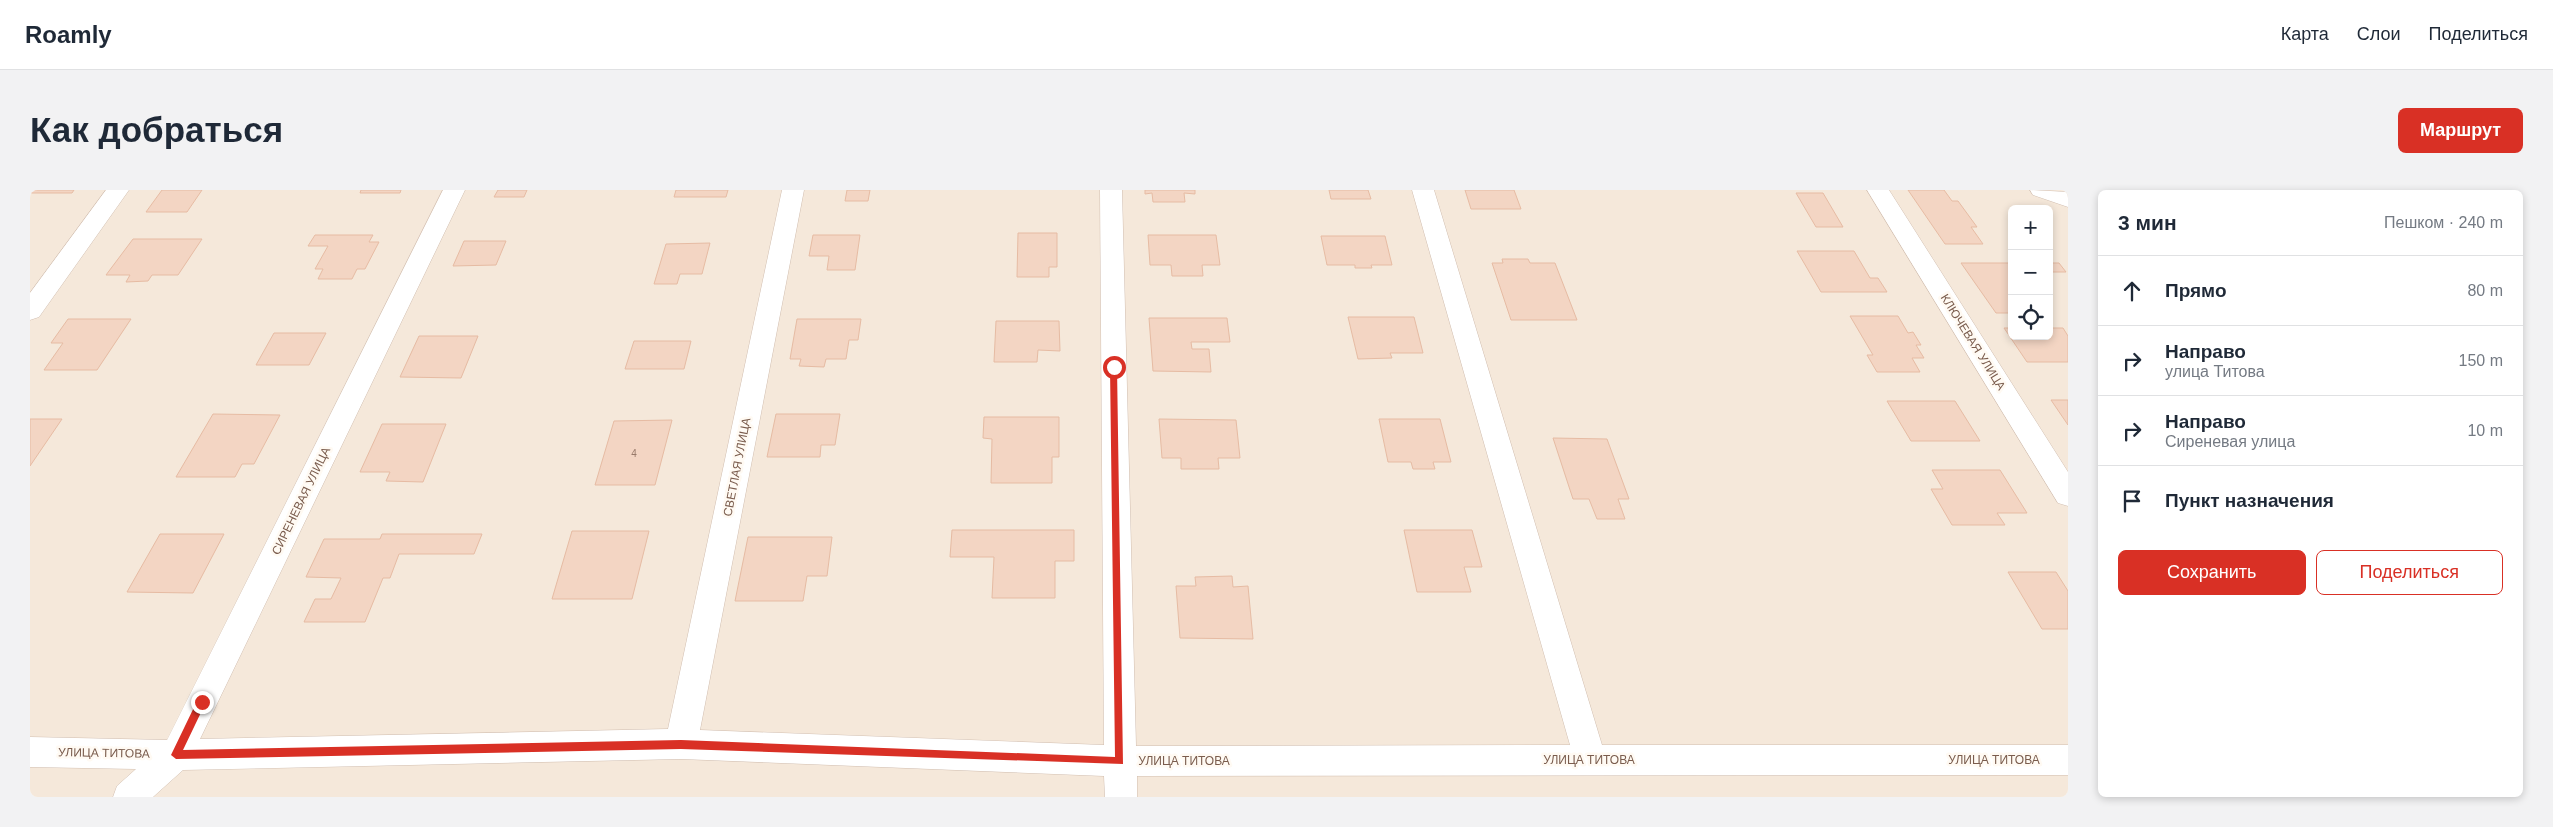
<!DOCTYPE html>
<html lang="ru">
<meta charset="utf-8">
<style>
:root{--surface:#fff;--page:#f2f2f3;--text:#1f2937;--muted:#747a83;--line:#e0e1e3;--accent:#d93025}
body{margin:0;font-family:Arial,sans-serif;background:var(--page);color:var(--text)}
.controls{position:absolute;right:15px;top:15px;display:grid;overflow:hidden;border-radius:8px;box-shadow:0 2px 8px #0003}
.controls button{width:45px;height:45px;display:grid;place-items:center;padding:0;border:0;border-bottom:1px solid var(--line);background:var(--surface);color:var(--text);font:25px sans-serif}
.stop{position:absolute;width:15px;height:15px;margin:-11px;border:4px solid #d93025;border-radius:50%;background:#fff}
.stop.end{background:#d93025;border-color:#fff;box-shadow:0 1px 5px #0008}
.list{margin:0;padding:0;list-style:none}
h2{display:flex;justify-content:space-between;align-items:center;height:65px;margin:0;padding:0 20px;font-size:21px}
h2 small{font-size:16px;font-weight:400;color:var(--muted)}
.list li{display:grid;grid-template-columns:32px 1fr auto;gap:15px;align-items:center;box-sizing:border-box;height:70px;padding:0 20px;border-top:1px solid var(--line)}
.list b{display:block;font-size:19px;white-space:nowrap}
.list p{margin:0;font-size:16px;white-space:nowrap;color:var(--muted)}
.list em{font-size:16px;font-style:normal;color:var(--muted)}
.actions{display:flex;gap:10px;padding:15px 20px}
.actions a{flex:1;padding:11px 0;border:1px solid var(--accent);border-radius:8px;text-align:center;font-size:18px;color:var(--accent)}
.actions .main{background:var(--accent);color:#fff}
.icon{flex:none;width:28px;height:28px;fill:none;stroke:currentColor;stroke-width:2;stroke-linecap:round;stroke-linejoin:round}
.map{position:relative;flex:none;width:2038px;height:607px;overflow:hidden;border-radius:8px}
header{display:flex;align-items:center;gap:30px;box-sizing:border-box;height:70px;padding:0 25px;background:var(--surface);border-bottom:1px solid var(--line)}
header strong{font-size:24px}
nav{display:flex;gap:28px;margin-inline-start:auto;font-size:18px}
.intro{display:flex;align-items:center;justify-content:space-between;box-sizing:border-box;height:120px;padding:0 30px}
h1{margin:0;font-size:35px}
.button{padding:12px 22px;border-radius:8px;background:var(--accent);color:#fff;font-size:18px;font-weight:700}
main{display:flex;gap:30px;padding:0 30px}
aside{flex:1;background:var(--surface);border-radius:8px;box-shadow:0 2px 8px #0003}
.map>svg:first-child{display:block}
</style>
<header>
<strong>Roamly</strong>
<nav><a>Карта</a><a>Слои</a><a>Поделиться</a></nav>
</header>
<div class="intro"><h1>Как добраться</h1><a class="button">Маршрут</a></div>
<main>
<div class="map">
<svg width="2038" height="607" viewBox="0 0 2038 607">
<rect width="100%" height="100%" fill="#fdf6ec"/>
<path fill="#f5e8da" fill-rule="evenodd" d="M0 0H2038V607H0ZM1982 19H2019V146H1982Z"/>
<g fill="#f3d5c3" stroke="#e6bba3">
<polygon points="0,0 44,0 42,3 0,3"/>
<polygon points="132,0 172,0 157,22 116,22"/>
<polygon points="331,0 371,0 370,3 330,3"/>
<polygon points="468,0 497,0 494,7 464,7"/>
<polygon points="646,0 698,0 696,7 644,7"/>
<polygon points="817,0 840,0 838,11 815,11"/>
<polygon points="1115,0 1165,0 1165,4 1154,3 1155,12 1123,12 1122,3 1115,4"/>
<polygon points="1299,0 1338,0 1341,9 1301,9"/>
<polygon points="1435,0 1484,0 1491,19 1441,19"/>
<polygon points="1878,0 1914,0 1922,11 1928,11 1947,37 1941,37 1953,54 1915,54"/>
<polygon points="1766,3 1793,3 1813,37 1786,37"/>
<polygon points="988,43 1027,43 1027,77 1019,77 1019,87 987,87"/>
<polygon points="285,45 343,45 339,52 349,52 335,79 327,79 322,89 288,89 293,79 285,79 298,56 278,56"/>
<polygon points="783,45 830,45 825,80 797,80 799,66 779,66"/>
<polygon points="1118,45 1186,45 1190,75 1172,75 1173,86 1142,86 1141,75 1120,75"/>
<polygon points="1291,46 1355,46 1362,75 1341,75 1342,78 1325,78 1325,75 1297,75"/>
<polygon points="103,49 172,49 148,85 122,85 118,91 96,92 100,85 76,85"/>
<polygon points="434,51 476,51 466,75 423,76"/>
<polygon points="680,53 672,84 650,84 647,94 624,94 636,54"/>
<polygon points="1767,61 1824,61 1840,88 1848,88 1857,102 1791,102"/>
<polygon points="1472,69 1498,69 1500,73 1525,73 1547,130 1481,130 1462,73 1473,73"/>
<polygon points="1931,73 1982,73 1982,123 1966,123"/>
<polygon points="2019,73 2029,73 2036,82 2019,82"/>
<polygon points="1820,126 1868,126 1878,143 1883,142 1891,155 1886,155 1894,168 1882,168 1890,182 1847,182 1837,165 1843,165"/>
<polygon points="1318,127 1384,127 1393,163 1360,163 1362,168 1328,169"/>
<polygon points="1119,128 1197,128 1200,152 1161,152 1162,159 1179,159 1181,182 1123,181"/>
<polygon points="38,129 101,129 67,180 14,180 33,153 21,153"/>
<polygon points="767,129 831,129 828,150 819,150 816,169 796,169 794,177 769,176 771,169 760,169"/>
<polygon points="966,131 1029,131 1030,161 1008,160 1007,172 964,172"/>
<polygon points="1974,138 1982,138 1982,146 2019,146 2019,138 2033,138 2038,146 2038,172 1997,172"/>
<polygon points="244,143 296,143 279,175 226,175"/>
<polygon points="389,146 448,146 431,188 370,187"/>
<polygon points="604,151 661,151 654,179 595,179"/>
<polygon points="2021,210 2038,210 2038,235"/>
<polygon points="1857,211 1925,211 1950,251 1881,251"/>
<polygon points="183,224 250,225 224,274 212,274 205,287 146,287"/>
<polygon points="746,224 810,224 805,255 791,255 790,267 737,267"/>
<polygon points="954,227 1029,227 1029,267 1022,267 1022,293 961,293 962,249 953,248"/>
<polygon points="0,229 32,229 0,276"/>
<polygon points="1129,229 1206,230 1210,268 1188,268 1189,279 1151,279 1151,268 1132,268"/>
<polygon points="1349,229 1410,229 1421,272 1403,272 1405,279 1383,279 1381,272 1358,272"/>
<polygon points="642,230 625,295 565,295 584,231"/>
<polygon points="352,234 416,234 393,292 356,291 360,282 330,282"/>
<polygon points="1523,248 1577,249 1599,309 1588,309 1595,329 1567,329 1559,309 1543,309"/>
<polygon points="1902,280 1970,280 1997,323 1967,323 1975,335 1922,335 1901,299 1913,299"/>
<polygon points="922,340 1044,340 1044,371 1025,371 1025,408 962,408 964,367 920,367"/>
<polygon points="1374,340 1442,340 1452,377 1434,377 1441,402 1387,402"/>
<polygon points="542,341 619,341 602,409 522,409"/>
<polygon points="130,344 194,344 163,403 97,402"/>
<polygon points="352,344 452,344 444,364 369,364 360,388 353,388 335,432 274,432 285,409 301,409 311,388 276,387 294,349 350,349"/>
<polygon points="718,347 802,347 797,386 777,386 773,411 705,411"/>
<polygon points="1978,382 2026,382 2038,401 2038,439 2012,439"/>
<polygon points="1202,386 1203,397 1218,396 1223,449 1150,448 1146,396 1166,396 1165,387"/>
</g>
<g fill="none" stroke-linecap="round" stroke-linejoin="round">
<defs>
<g id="street">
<polygon points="76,0 99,0 9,127 0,130 0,103"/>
<polygon points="413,0 435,0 170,549 638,539 752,0 774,0 670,540 1074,555 1070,0 1092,0 1106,556 1540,555 1382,0 1404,0 1572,555 2038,555 2038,585 1107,586 1107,607 1075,607 1074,586 651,569 153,580 123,607 83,607 87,596 106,579 0,577 0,547 137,550"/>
<polygon points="1837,0 1859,0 2038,282 2038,316 2028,313"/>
<polygon points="2000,0 2038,2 2038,17 2003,5"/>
</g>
</defs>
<use href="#street" stroke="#d1beb0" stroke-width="1"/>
<use href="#street" fill="#fff" fill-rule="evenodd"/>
</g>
<polygon fill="#d93025" points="1084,174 1087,177 1093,574 651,559 146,569 141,565 168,509 172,508 176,512 153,560 651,550 1085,567 1080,177"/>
<g text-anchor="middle" stroke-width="5" stroke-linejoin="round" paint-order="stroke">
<g font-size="10" fill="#987a6a">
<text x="604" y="267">4</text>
</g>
<g font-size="12" fill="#7a5c4d" stroke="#fffaf3">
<text transform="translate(1943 152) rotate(58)" y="4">КЛЮЧЕВАЯ УЛИЦА</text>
<text transform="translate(707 277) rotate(-79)" y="4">СВЕТЛАЯ УЛИЦА</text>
<text transform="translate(271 311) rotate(-64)" y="4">СИРЕНЕВАЯ УЛИЦА</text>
<text transform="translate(74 563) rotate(1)" y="4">УЛИЦА ТИТОВА</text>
<text x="1559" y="574">УЛИЦА ТИТОВА</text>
<text x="1964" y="574">УЛИЦА ТИТОВА</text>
<text x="1154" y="575">УЛИЦА ТИТОВА</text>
</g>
</g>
</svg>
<div class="controls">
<button>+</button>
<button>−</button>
<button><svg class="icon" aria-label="locate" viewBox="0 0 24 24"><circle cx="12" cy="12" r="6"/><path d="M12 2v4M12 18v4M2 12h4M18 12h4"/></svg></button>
</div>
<div class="stop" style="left:1084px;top:177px"></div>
<div class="stop end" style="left:172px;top:512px"></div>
</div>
<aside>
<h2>3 мин<small>Пешком · 240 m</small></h2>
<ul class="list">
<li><svg class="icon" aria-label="ahead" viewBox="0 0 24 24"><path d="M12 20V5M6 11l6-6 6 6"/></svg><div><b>Прямо</b></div><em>80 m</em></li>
<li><svg class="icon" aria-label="right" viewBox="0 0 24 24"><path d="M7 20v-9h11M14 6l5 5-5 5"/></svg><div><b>Направо</b><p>улица Титова</p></div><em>150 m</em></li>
<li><svg class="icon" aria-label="right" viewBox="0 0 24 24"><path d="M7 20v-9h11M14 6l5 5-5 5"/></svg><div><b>Направо</b><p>Сиреневая улица</p></div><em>10 m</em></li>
<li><svg class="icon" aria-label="arrive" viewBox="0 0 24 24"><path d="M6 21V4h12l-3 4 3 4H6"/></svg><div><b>Пункт назначения</b></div></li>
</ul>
<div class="actions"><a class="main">Сохранить</a><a>Поделиться</a></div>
</aside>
</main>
